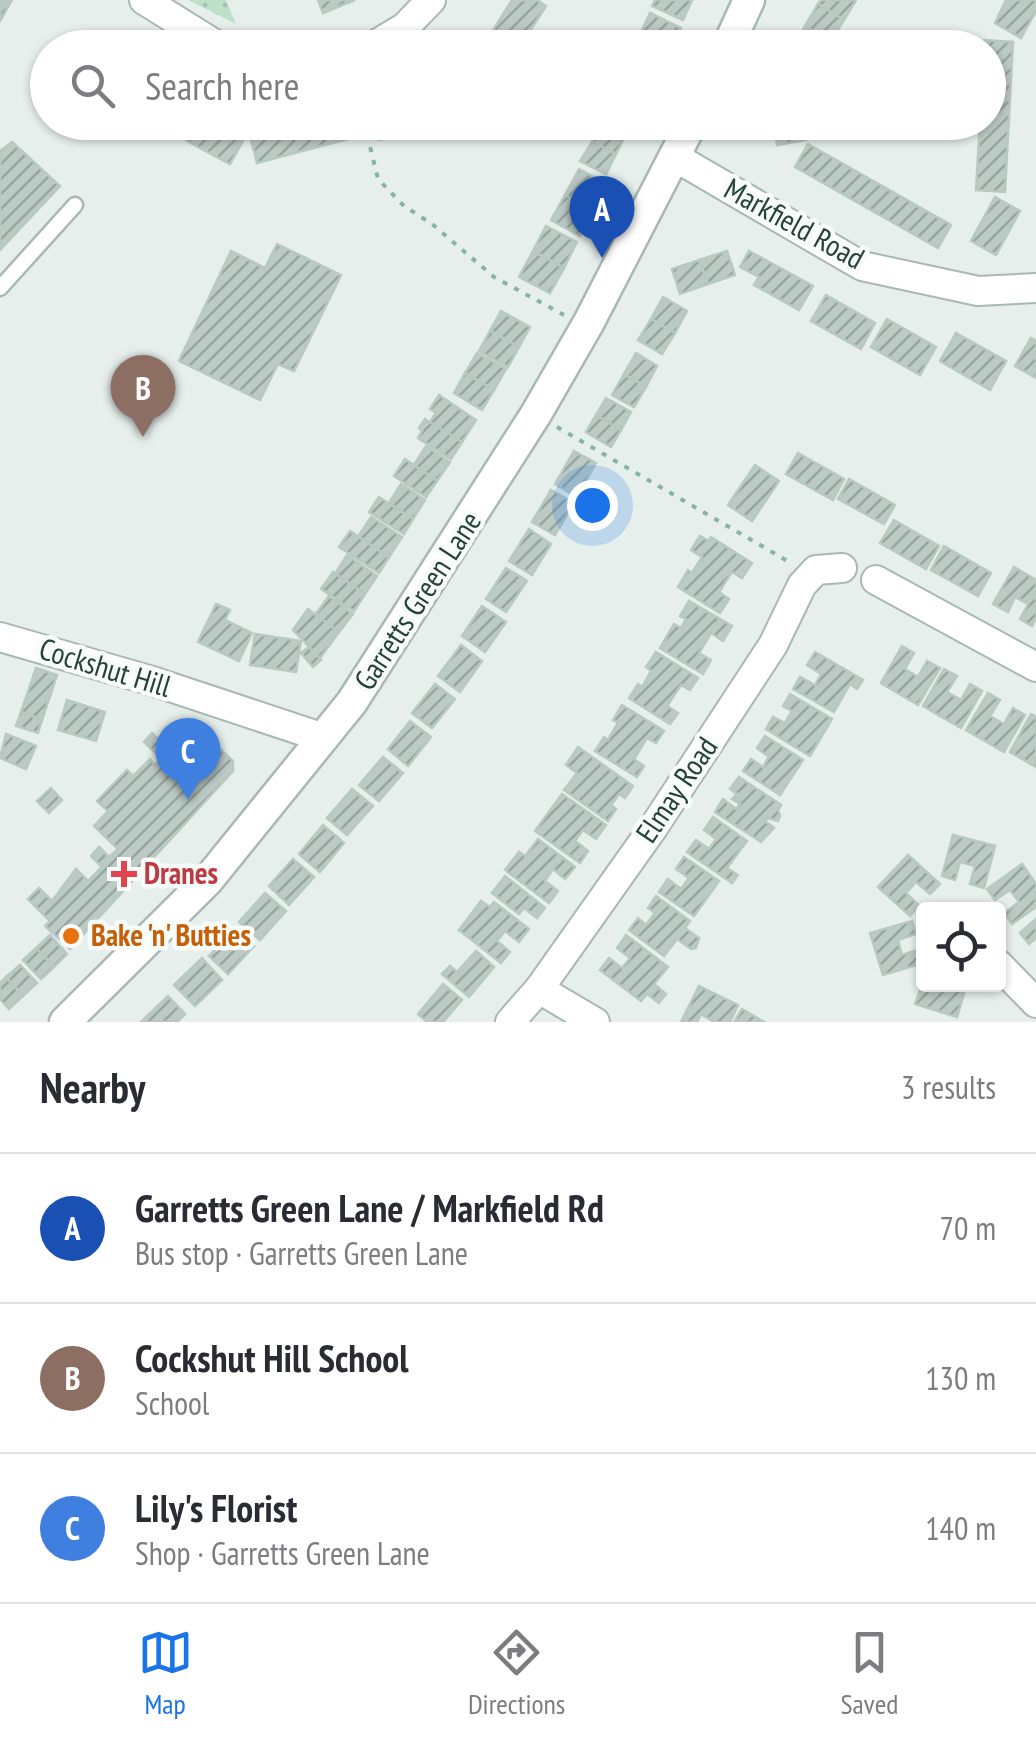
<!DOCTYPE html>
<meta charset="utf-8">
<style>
:root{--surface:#fff;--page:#f7f7f7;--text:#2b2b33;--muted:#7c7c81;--line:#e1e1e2;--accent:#1a73e8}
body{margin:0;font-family:"PT Sans Narrow",sans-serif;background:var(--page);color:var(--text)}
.controls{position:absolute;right:30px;bottom:30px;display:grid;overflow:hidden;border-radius:10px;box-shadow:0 2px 8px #0004}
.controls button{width:90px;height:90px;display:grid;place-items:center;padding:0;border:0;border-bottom:2px solid var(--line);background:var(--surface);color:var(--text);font:50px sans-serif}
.you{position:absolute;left:592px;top:505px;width:35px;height:35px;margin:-25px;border:8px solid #fff;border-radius:50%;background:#1a73e8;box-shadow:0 0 0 15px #1a73e833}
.badge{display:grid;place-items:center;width:65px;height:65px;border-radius:50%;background:var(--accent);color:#fff;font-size:32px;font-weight:700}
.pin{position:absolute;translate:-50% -82px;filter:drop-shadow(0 2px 5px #0008)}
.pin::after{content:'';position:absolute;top:52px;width:35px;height:30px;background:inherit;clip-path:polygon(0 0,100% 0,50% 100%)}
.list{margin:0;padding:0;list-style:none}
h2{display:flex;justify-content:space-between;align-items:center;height:130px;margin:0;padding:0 40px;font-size:42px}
h2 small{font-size:32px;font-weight:400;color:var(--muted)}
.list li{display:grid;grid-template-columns:65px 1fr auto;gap:30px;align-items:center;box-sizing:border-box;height:150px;padding:0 40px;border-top:2px solid var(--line)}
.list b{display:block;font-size:38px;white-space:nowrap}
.list p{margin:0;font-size:32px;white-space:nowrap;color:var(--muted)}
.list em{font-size:32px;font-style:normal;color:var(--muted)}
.icon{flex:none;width:55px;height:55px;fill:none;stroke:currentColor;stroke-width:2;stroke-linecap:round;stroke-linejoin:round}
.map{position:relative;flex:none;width:1036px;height:1022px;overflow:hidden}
.search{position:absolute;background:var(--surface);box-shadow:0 2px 8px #0004;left:30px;right:30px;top:30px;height:110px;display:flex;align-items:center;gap:25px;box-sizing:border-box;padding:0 35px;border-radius:55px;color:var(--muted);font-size:38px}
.sheet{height:580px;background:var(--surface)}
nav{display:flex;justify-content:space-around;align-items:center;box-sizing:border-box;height:140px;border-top:2px solid var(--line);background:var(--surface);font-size:28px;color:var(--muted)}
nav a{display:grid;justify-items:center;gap:5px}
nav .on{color:var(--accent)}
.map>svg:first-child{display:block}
</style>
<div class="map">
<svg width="1036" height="1022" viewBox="0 0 1036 1022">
<defs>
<pattern id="grass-dots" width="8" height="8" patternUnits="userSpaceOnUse" patternTransform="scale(2.5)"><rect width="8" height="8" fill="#bfe0c8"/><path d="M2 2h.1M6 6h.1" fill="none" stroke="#a4c1ad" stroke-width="1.8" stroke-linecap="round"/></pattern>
<pattern id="building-hatch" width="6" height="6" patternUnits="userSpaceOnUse" patternTransform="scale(2.5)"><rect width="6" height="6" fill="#bbcac4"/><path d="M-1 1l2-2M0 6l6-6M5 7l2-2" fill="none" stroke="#98a6a0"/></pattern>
</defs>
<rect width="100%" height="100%" fill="#e6efeb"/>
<polygon fill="url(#grass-dots)" points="188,0 226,0 236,24"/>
<g fill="url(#building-hatch)" stroke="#b8c9c2" stroke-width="2.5">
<polygon points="0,0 12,0 0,21"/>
<polygon points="318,0 355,0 323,13"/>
<polygon points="512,0 537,0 546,6 519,48 482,48"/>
<polygon points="655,0 692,0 683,20 652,6"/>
<polygon points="821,0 856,0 844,20 818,4"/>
<polygon points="1006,0 1036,0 1036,11 1021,38 995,23"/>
<polygon points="818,4 844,20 831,41 805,26"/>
<polygon points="650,13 681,28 672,48 657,48 638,39"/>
<polygon points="805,26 831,41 827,48 793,48"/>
<polygon points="638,39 657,48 634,48"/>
<polygon points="984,40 1013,42 1005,192 976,190 980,122 988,122 988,48 984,48"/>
<polygon points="198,122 214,122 244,139 230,164 187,141"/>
<polygon points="300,122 356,122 359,136 257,163 250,136"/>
<polygon points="374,122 409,122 412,131 379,140"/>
<polygon points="602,122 626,134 616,154 592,142"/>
<polygon points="603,122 627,122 622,132"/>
<polygon points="774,122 804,122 806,140 777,145"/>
<polygon points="12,142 60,186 0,250 0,151"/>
<polygon points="592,142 616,154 606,174 580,161"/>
<polygon points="808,144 951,225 938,248 795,167"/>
<polygon points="579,169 608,185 594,210 565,195"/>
<polygon points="565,195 594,210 580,236 551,220"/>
<polygon points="995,197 1020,211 996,255 971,241"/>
<polygon points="546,226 577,242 564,268 533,251"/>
<polygon points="277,244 341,275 294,371 278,364 260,400 179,361 231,251 265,268"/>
<polygon points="533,251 564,268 550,293 519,277"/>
<polygon points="727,251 735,275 708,284 699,260"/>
<polygon points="749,251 813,286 799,310 754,285 759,277 740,267"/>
<polygon points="699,260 708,284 680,294 672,269"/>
<polygon points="826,295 875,323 861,349 811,321"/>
<polygon points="663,297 687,311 675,333 651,319"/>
<polygon points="501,311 530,327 519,347 490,331"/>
<polygon points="651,319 675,333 662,354 638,340"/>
<polygon points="887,319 936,347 920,375 871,347"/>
<polygon points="490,331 519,347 508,367 479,351"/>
<polygon points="956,333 1006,361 990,390 940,361"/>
<polygon points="1031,338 1036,341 1036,378 1015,366"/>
<polygon points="477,353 506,369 494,390 465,373"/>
<polygon points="636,353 657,366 646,387 624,374"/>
<polygon points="465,373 494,390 482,410 454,393"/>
<polygon points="624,374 646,387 634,407 612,395"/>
<polygon points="439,395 476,420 462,442 430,422 436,413 430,409"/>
<polygon points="606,398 631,412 621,430 596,415"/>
<polygon points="596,415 621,430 611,447 586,432"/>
<polygon points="425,419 462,442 451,459 418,438 422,431 419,428"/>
<polygon points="426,446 450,462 437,481 414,465"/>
<polygon points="574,451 596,463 577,497 555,484"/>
<polygon points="798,453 844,479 833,500 786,474"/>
<polygon points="405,459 437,481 426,497 394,476"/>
<polygon points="755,465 779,481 752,521 728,505"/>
<polygon points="849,479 895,505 884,524 838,499"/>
<polygon points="401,484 425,500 413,519 389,503"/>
<polygon points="551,490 574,503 555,535 532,522"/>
<polygon points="379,497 413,519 404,534 369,512"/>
<polygon points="371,517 402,537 389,557 358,537"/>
<polygon points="894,520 939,546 926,569 880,543"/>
<polygon points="529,529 551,544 532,575 509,561"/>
<polygon points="350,531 389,557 379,573 339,547"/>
<polygon points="700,536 709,541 711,537 752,563 742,578 732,572 719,592 729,599 720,613 678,587 688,570 692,573 702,557 691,550"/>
<polygon points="944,546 991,573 978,596 931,570"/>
<polygon points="347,555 377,576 365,594 335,574"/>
<polygon points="1014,567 1036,580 1036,618 1032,626 1020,619 1028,604 1015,597 1008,612 993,604"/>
<polygon points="506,568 527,581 506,612 486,599"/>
<polygon points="333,572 365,594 354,611 321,589"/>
<polygon points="329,596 353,614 339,632 315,615"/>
<polygon points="689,601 732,626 723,641 711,633 699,653 711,660 703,674 660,648 674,624 681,628 686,619 680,616"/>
<polygon points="216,604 230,610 225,620 252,633 239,661 198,642"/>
<polygon points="482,606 506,622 485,652 462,636"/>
<polygon points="308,609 339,632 320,658 293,630"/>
<polygon points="255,634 301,641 296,672 250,665"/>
<polygon points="461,645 482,661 460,692 438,676"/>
<polygon points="902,646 914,653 905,669 918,677 927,661 940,668 918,705 881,683"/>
<polygon points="309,647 321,660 313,667 301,653"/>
<polygon points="656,652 698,678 690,690 681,685 667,706 678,713 670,724 629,698 638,684 642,687 651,671 646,667"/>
<polygon points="815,652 863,680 857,689 850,684 834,712 793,689 800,677 815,685 821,674 807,665"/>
<polygon points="36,668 57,675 42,720 21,712"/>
<polygon points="944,669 957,676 947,692 961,700 970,684 982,691 961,728 923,706"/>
<polygon points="435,684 455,699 432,728 412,713"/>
<polygon points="988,693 1000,700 990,716 1004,724 1013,708 1025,715 1004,752 966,730"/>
<polygon points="790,694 832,719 810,756 766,729 773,717 785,723 792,711 783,706"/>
<polygon points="67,700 105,712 96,741 58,730"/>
<polygon points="622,705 664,731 656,743 647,738 634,759 644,766 637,777 595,751 604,737 608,740 618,723 613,720"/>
<polygon points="21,712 42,720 38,733 16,726"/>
<polygon points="1031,714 1036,717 1036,767 1010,752"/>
<polygon points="410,721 431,737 408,766 388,749"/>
<polygon points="152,733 172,753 187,738 195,745 202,738 215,748 217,746 233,761 233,771 70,949 45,926 50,921 28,899 39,888 52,901 76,869 88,881 102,867 91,856 99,847 109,857 118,849 94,826 108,811 97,801 127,770 133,776 150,759 155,765 161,758 144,742"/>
<polygon points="6,734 36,746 26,769 0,758"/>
<polygon points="765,736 803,760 780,795 743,771 751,759 763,767 769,757 757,748"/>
<polygon points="578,747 633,786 625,798 619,794 611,805 616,809 608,821 564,790 577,773 566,765"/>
<polygon points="383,757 403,773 379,801 359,785"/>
<polygon points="739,777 781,805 778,810 780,816 778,821 767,818 765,821 774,828 761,842 715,812 723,799 736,809 740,804 732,799 737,794 730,789"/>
<polygon points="51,788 62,800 49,813 37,801"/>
<polygon points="352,789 373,806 347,835 327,818"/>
<polygon points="562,794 606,825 596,839 583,830 575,841 588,851 580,863 535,831"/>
<polygon points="713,817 747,841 727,868 738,875 732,883 687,852 696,840 709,849 716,839 704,830"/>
<polygon points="323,825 344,843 320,872 299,854"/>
<polygon points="953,835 995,846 984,888 970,884 975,866 960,862 955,880 942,876"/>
<polygon points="538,839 575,867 565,879 553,869 545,881 558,891 549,903 505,870 519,852 525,856"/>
<polygon points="908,855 940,884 930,894 916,882 906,893 919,905 910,916 878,887"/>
<polygon points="684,857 719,881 694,916 659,892 668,879 681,889 689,878 676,869"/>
<polygon points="293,859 314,877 289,905 269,886"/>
<polygon points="1022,864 1036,884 1036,907 1012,924 1004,913 1019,902 1010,890 995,900 987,889"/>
<polygon points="505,876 545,908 537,918 524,908 519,914 492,893"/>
<polygon points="265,893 286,911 260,940 239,922"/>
<polygon points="656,896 690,921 685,928 699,938 696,948 691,949 677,939 664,956 629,930 638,918 646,925 655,913 648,908"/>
<polygon points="481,901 490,907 494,902 529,929 519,942 505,931 497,941 510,952 501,963 459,930"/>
<polygon points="1036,919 1036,938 1029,944 1020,933"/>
<polygon points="912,921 916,934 898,940 902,955 920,949 924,963 883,975 870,933"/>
<polygon points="236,928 254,946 228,974 209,956"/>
<polygon points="50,935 67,954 54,967 36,948"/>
<polygon points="626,935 668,967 654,984 666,994 659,1003 647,994 641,1001 600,970 609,958 622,968 630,958 617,948"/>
<polygon points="36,948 54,967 41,979 23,960"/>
<polygon points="476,951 494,967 469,997 442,974 450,966 457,972"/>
<polygon points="202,958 222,980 195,1006 174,985"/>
<polygon points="20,965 37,983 23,996 6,977"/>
<polygon points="6,977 23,996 9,1009 0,999 0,983"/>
<polygon points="924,979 924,984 936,984 951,990 953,984 967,984 957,1017 915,1004"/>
<polygon points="443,984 462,1000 443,1022 427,1022 418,1014"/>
<polygon points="699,986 738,1005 730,1022 714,1022 701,1014 697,1022 681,1022"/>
<polygon points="168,996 185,1014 177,1022 141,1022"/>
<polygon points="742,1009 764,1022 734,1022"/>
</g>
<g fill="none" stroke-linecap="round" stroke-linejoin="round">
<defs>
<polyline id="service" points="0,288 75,205"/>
<g id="minor">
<polyline points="144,0 221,48"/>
<polyline points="370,48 405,27 431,0"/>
<polyline points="675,157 862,266 978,291 1036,288"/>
<polyline points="876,580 1036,667"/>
<polyline points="0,637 149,680 324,738"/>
<polyline points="998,964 1036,1003"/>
<polyline points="539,989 595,1022"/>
<polyline points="510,1022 539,989 653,828 773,645 802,585 816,570 842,568"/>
</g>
<g id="tertiary">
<polyline points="727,48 749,0"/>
<polyline points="65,1022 208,880 352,702 536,414 589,322 692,122"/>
</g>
</defs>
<use href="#service" stroke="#a8b8b2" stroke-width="19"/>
<use href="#minor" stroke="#a8b8b2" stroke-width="32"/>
<use href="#tertiary" stroke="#a8b8b2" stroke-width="35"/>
<g stroke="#86b3a5" stroke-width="4" stroke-dasharray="5 8" stroke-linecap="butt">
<polyline points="364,122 378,179 404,206 432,224 494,277 564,315"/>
<polyline points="557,427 791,563"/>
</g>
<use href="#service" stroke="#fff" stroke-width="14"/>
<use href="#minor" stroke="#fff" stroke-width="28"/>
<use href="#tertiary" stroke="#fff" stroke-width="30"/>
</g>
<path fill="#e0444e" stroke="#f7fbf9" stroke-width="4" d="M119 859h10v10h10v10h-10v10h-10v-10h-10v-10h10z"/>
<circle fill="#e8710a" stroke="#f7fbf9" stroke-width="4" cx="71" cy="936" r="10"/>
<g text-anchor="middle" stroke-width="9" stroke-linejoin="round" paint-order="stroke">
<g font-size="30" fill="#24423a" stroke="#f7fbf9">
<text transform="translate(794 224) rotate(29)" y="10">Markfield Road</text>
<text transform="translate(418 601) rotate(-57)" y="10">Garretts Green Lane</text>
<text transform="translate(105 668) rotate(17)" y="10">Cockshut Hill</text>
<text transform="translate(677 790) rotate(-56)" y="10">Elmay Road</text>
</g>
<g font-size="30" font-weight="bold" fill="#be3a42" stroke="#f7fbf9" text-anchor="start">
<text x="144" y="884">Dranes</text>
</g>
<g font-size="30" font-weight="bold" fill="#c56008" stroke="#f7fbf9" text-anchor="start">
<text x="91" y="946">Bake 'n' Butties</text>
</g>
</g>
</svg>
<div class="controls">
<button><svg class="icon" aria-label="locate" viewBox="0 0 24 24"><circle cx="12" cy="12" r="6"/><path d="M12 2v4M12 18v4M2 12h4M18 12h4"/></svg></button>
</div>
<div class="you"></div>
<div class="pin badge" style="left:602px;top:258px;background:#1a4fb4">A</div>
<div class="pin badge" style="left:143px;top:437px;background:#8d6e63">B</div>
<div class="pin badge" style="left:188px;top:800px;background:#3f7fe0">C</div>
<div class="search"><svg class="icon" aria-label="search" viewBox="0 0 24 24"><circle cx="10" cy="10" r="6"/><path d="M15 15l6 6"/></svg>Search here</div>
</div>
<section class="sheet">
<h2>Nearby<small>3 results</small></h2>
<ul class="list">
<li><span class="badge" style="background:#1a4fb4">A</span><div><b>Garretts Green Lane / Markfield Rd</b><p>Bus stop · Garretts Green Lane</p></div><em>70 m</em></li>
<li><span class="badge" style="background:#8d6e63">B</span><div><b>Cockshut Hill School</b><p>School</p></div><em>130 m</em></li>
<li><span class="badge" style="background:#3f7fe0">C</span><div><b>Lily's Florist</b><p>Shop · Garretts Green Lane</p></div><em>140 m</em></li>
</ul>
</section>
<nav>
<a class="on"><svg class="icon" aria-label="map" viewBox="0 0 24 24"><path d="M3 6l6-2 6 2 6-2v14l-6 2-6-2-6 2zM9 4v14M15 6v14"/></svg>Map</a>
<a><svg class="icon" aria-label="directions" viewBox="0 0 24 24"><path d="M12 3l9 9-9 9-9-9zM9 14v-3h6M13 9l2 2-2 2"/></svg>Directions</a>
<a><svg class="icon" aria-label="saved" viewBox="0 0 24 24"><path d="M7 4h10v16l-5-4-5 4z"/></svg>Saved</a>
</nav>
